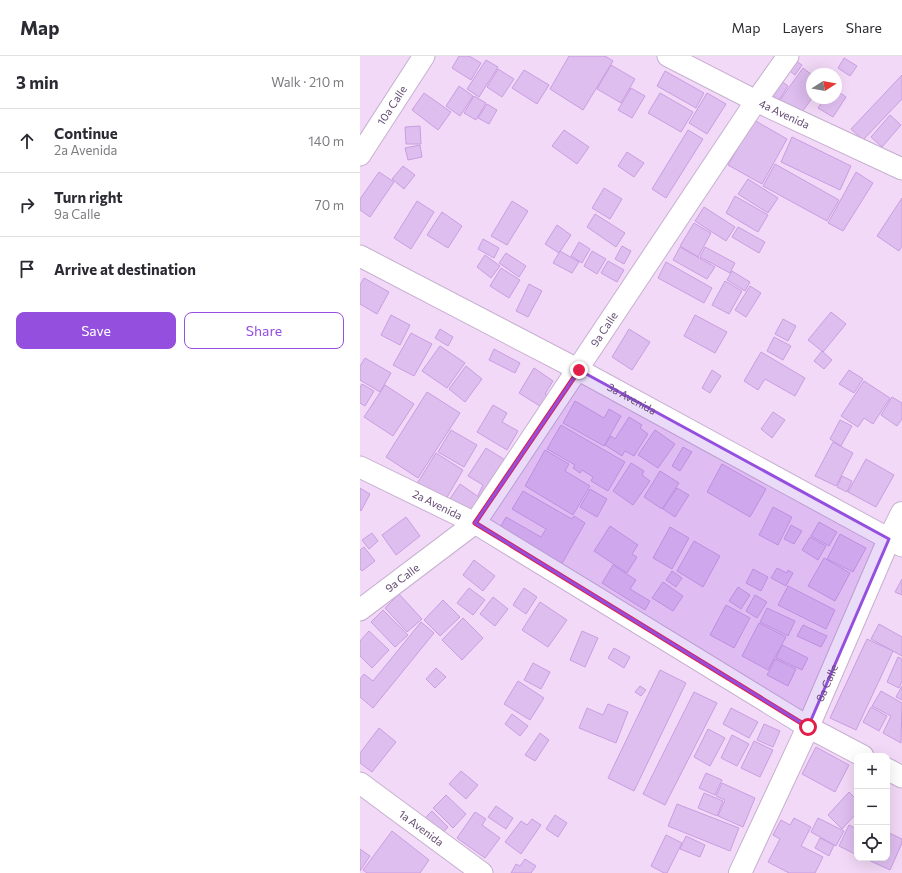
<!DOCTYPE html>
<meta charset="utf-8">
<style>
:root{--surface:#fff;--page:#f7f7f7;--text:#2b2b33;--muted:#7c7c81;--line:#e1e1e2;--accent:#954fdf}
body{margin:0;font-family:Commissioner,sans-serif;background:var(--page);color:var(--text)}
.controls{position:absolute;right:12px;bottom:12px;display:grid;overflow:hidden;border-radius:8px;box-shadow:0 4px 16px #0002}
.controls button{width:36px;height:36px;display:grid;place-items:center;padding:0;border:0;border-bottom:1px solid var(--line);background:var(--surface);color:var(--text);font:20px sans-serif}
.compass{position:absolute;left:446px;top:12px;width:36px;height:36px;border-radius:50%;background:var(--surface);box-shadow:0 4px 16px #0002;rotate:79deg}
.stop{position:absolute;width:12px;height:12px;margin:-9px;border:3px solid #e11d48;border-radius:50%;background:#fff}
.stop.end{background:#e11d48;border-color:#fff;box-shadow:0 1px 4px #0008}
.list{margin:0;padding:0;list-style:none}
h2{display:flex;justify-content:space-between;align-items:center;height:52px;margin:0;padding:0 16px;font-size:17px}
h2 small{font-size:13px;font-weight:400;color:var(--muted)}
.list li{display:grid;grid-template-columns:26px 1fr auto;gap:12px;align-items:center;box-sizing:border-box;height:64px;padding:0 16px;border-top:1px solid var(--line)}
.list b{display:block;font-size:15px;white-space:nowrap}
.list p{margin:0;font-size:13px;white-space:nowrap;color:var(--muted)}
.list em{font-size:13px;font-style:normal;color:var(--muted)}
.actions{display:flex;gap:8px;padding:12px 16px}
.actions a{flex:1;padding:9px 0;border:1px solid var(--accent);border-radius:8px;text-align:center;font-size:14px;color:var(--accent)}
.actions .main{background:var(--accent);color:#fff}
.icon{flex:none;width:22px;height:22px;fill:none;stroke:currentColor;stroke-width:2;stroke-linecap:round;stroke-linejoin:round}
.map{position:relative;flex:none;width:542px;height:817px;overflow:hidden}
header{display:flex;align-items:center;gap:24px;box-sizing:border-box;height:56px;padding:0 20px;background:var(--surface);border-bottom:1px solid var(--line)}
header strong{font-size:19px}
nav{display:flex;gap:22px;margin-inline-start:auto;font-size:14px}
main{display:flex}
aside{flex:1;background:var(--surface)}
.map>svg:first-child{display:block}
</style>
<header>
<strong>Map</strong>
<nav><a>Map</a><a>Layers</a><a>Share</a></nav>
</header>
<main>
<aside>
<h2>3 min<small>Walk · 210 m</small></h2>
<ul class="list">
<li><svg class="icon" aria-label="ahead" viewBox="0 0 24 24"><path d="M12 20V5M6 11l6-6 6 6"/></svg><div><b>Continue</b><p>2a Avenida</p></div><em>140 m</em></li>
<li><svg class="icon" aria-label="right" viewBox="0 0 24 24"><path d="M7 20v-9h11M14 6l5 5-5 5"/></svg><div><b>Turn right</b><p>9a Calle</p></div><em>70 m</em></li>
<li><svg class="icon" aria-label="arrive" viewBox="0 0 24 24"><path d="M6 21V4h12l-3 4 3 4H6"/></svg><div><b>Arrive at destination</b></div></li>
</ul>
<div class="actions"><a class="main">Save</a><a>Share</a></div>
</aside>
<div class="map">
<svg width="542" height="817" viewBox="0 0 542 817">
<rect width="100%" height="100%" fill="#f8e4fb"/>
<path fill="#f2d9f7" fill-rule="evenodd" d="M0 0H542V817H0ZM452 18H476V42H452ZM497 700H527V802H497Z"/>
<g fill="#debdef" stroke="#c99ee1">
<polygon points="99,0 109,0 121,7 111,24 92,12"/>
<polygon points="209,0 245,0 253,5 223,54 190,33"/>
<polygon points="484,2 497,10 490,20 478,12"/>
<polygon points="433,3 442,9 435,19 426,12"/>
<polygon points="126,4 138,11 119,41 107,33"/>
<polygon points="251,9 275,23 261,47 237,33"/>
<polygon points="443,12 452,19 452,42 440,59 420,44"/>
<polygon points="138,13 154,23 142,41 127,31"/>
<polygon points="164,14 189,29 177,48 152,32"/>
<polygon points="305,15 344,37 336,52 297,30"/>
<polygon points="542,19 542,43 503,84 491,73"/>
<polygon points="415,21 428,30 419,44 406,36"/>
<polygon points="99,30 113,40 100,60 86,50"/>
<polygon points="271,32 285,40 272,62 258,54"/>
<polygon points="476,34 486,41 473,61 458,52 465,42 476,42"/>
<polygon points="64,37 91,56 78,74 52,54"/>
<polygon points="300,37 333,56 321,76 288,57"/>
<polygon points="347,37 366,48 347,78 329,67"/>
<polygon points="114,40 126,47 116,64 104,57"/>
<polygon points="127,48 137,54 129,68 118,62"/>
<polygon points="530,59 541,69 522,91 511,81"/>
<polygon points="394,64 427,83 402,128 368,109"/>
<polygon points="60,70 61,88 46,88 45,71"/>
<polygon points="204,74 229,91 217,108 192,90"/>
<polygon points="328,74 343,83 306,142 292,133"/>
<polygon points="432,81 491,110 480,134 421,106"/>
<polygon points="60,89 62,101 48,104 45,92"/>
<polygon points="267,96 284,107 274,121 258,110"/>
<polygon points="415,108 479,144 467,165 403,130"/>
<polygon points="43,110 55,119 44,133 32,123"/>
<polygon points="19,116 34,126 10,161 0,154 0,143"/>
<polygon points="496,116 513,127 483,175 468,167"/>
<polygon points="388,123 418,142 408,157 378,138"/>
<polygon points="244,132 262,143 250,163 232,152"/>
<polygon points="375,140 408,159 398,176 366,157"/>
<polygon points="542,142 542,190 539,195 517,180"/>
<polygon points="57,145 74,156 51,193 34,182"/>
<polygon points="152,145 168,155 147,189 131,180"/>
<polygon points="344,151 375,171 366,185 335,165"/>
<polygon points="82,156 102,170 88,192 67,179"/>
<polygon points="235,158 265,177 256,191 227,171"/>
<polygon points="334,167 351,177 338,201 320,190"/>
<polygon points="197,169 211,179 199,197 185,188"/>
<polygon points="378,171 405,186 399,197 372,181"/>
<polygon points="123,183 139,192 134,202 118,193"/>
<polygon points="219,186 230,193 222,207 211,200"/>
<polygon points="262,190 271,195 264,208 255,203"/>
<polygon points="320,191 355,211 347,223 313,204"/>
<polygon points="345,191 375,207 370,217 340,201"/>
<polygon points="200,195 219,206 212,217 193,207"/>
<polygon points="232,195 246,203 237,218 224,210"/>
<polygon points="146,197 166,210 159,221 139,207"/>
<polygon points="125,199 140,210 131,222 117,211"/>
<polygon points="248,205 264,214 257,226 241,217"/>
<polygon points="306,206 352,232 344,247 298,222"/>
<polygon points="141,212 160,224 149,242 130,230"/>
<polygon points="372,215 390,226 385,235 367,224"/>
<polygon points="4,222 29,236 17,258 0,248 0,229"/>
<polygon points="365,225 382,235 369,258 352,249"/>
<polygon points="169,228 182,235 168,261 156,255"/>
<polygon points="390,230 401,237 386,261 375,254"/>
<polygon points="471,256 486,268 463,296 448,284"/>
<polygon points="31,259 50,269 40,289 21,279"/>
<polygon points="335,259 367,276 355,297 324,280"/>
<polygon points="423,263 436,270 428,285 415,278"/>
<polygon points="80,273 93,281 88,290 75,282"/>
<polygon points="269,273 290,286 272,314 252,301"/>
<polygon points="51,277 72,288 54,320 33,309"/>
<polygon points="414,281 431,290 423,304 407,295"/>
<polygon points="80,290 105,307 87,332 62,315"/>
<polygon points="134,293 160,307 155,317 129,304"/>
<polygon points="462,295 472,304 464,313 454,305"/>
<polygon points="401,296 445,322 435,340 405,323 398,334 384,325"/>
<polygon points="5,302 31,317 20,336 0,324 0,310"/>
<polygon points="106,310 122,323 105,346 89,333"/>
<polygon points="174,312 193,325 185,338 190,341 183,352 159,337"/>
<polygon points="352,314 361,320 350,337 342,332"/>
<polygon points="489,314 503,323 494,337 479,328"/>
<polygon points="504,325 530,342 513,368 504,362 498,371 481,360"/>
<polygon points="2,328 14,335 5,350 0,347 0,331"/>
<polygon points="25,329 54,348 33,380 4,361"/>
<polygon points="67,336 100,357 58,422 26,401"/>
<polygon points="532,341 542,347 542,363 537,370 521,359"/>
<polygon points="215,345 244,362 249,353 261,360 244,390 203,367"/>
<polygon points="133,349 147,357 142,366 158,375 147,394 117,376"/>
<polygon points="413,356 425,364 412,382 401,373"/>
<polygon points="269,361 282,369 280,372 288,378 274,400 265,395 262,400 245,389 251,380 255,383"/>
<polygon points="480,364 492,370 481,390 470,383"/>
<polygon points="201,369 265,406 248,435 231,425 233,421 222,414 220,417 213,412 215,409 187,393"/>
<polygon points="91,374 117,389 104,411 78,396"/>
<polygon points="295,374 315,388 298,412 278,399"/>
<polygon points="473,386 493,397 476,430 455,420"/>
<polygon points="323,391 332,396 320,415 312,410"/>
<polygon points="126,392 150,407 127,445 118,439 123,429 108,420"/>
<polygon points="185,394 209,408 205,415 230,430 213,459 165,430"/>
<polygon points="76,397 103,414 83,448 55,431"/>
<polygon points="506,403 534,419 516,451 488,436"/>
<polygon points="271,407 284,415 282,419 290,425 273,449 253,435"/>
<polygon points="362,408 406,433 390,461 347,436"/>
<polygon points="300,415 319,427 302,453 284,441"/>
<polygon points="482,420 492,425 487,436 477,431"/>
<polygon points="100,428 123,444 110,463 87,447"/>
<polygon points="0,432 10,438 1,455 0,454"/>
<polygon points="317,432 329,439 315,461 303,453"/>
<polygon points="230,433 247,443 237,461 220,451"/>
<polygon points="163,435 212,463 214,460 225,467 200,511 138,475 146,461 181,481 186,473 152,453"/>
<polygon points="413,451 432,461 418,489 399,479"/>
<polygon points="46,461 60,480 36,499 22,479"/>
<polygon points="459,466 477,476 469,490 451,480"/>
<polygon points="431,469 442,475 434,488 424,483"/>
<polygon points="250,470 278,489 272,498 277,501 267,517 234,495"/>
<polygon points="310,471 329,482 312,513 293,502"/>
<polygon points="12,477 18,485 9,493 2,484"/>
<polygon points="480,478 506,492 493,516 467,503"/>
<polygon points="450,481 466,490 458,504 442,494"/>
<polygon points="334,485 360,500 343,531 317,515"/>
<polygon points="4,491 15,505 2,515 0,513 0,494"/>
<polygon points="464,502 490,517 475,545 448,530"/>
<polygon points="114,504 135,520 123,535 103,519"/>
<polygon points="253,509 276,524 270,533 290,545 285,554 242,527"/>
<polygon points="417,512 427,517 428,514 433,517 426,530 411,522"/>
<polygon points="393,513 408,521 401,535 386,527"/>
<polygon points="312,515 322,522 316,531 306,524"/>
<polygon points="542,523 542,539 535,536"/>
<polygon points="303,526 323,540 313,555 292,542"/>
<polygon points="428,530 475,554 466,573 418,549"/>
<polygon points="378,531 390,539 381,553 369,545"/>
<polygon points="109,532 125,544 113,559 97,547"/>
<polygon points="164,532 177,541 166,558 153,549"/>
<polygon points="39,538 62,563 47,576 25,552"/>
<polygon points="395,539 407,546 397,562 386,555"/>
<polygon points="133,541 148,553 135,570 120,558"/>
<polygon points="83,544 100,561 80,580 64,564"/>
<polygon points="180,546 207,564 188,591 162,574"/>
<polygon points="366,549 390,562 374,592 350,579"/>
<polygon points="407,552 435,565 428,580 400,566"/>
<polygon points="23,554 48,579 35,591 11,566"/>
<polygon points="103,562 123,582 102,604 82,584"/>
<polygon points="61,566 74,577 13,652 0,641 0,623 4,618 13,625"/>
<polygon points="399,567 426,581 408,614 382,600"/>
<polygon points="519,568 542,581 542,600 511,583"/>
<polygon points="443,569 467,580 461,591 437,580"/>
<polygon points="9,575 29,594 12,612 0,600 0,585"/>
<polygon points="222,575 238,582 225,611 210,604"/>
<polygon points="507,583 533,595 496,674 470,662"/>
<polygon points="422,589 448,602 442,614 416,602"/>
<polygon points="254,592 270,601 264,612 248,602"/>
<polygon points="538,601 542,603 542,625 539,632 527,626"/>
<polygon points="415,603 436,613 428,630 407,619"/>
<polygon points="173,607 190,616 181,633 164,624"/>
<polygon points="76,612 86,621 75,632 66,623"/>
<polygon points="300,614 326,627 274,735 248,722"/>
<polygon points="158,625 184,642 170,664 144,648"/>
<polygon points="280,630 286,634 281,640 275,636"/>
<polygon points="542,630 542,644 536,641"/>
<polygon points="521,635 542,647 541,687 523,677 531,660 512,650"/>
<polygon points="334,636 357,647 305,749 283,738"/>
<polygon points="248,648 268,656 256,687 219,672 227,652 243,659"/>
<polygon points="511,651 527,660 519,675 503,666"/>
<polygon points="371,652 398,666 389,682 363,668"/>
<polygon points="152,658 168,670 160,680 145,668"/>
<polygon points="404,668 420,675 413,691 397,684"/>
<polygon points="19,672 36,686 12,716 0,707 0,697"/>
<polygon points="348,673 365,682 350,710 334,701"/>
<polygon points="180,677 189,684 175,705 165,699"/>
<polygon points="372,679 389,688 377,710 361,702"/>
<polygon points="394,685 413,694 400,721 381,712"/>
<polygon points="456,691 489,709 475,736 442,718"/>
<polygon points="101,715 118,729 106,743 89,728"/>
<polygon points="346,717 362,724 355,739 339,732"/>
<polygon points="362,727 395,742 383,771 358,760 365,744 356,740"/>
<polygon points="489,736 497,744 497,757 482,773 468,759"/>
<polygon points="344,737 363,745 357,760 338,752"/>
<polygon points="86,739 106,758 93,772 73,752"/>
<polygon points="317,748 379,772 370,795 308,770"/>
<polygon points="136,750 153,762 146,773 128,761"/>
<polygon points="72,755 88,771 79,781 62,765"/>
<polygon points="115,756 126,763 122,769 140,782 125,802 97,782"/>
<polygon points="195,759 207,767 198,781 186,773"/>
<polygon points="434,762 451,771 441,790 463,801 455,817 429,817 408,806 420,783 413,779 421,764 430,769"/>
<polygon points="458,762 484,775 476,790 451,776"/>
<polygon points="172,763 181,769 161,798 145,786 161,765 167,769"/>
<polygon points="489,769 497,773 497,799 479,790"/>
<polygon points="32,775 69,804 60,817 7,817 3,814"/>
<polygon points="527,776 542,783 542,787 530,814 504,802 527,802"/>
<polygon points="306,779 322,787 307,817 304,817 291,810"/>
<polygon points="326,780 345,789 340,801 320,793"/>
<polygon points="460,782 474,789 469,800 455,792"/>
<polygon points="0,793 10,800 0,815"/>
<polygon points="165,803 176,810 171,817 151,817 156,808 160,810"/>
</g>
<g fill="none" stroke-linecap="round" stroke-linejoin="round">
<defs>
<g id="minor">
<path id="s1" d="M308 0 396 45 542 113"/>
<path id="s2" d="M0 99 64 0"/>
<path id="s3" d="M0 200 219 314 542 490"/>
<path id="s4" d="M0 411 115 467 448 671 503 700"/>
<path id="s5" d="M0 554 115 467 396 45 428 0"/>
<polyline points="527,713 542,721"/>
<path id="s6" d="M0 727 122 817"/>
</g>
<g id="tertiary">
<path id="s7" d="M380 817 448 671 529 483 542 457"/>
</g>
</defs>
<use href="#minor" stroke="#c7b0d0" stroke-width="23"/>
<use href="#tertiary" stroke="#c7b0d0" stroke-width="24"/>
<use href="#minor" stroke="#fff" stroke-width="21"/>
<use href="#tertiary" stroke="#fff" stroke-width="22"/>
</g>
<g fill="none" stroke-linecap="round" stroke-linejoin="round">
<polyline stroke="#e11d48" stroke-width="5" points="219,314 115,467 448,671"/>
</g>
<path fill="#954fdf" fill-opacity="0.2" stroke="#954fdf" stroke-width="3" stroke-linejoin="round" d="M219 314 529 483 448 671 115 467Z"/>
<g text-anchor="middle" stroke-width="4" stroke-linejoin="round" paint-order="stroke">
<g font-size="11" fill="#634b72" stroke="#fbeafe">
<text dy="4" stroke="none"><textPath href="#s2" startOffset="59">10a Calle</textPath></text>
<text dy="4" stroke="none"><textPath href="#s1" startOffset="130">4a Avenida</textPath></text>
<text dy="4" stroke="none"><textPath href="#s5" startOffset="377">9a Calle</textPath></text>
<text dy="4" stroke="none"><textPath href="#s3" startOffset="307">3a Avenida</textPath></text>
<text dy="4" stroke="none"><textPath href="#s4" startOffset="86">2a Avenida</textPath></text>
<text dy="4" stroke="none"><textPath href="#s5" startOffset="53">9a Calle</textPath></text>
<text dy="4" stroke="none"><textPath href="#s7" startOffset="209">8a Calle</textPath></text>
<text dy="4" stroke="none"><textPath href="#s6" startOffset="76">1a Avenida</textPath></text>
</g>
</g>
</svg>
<div class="controls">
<button>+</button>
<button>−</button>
<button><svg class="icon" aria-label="locate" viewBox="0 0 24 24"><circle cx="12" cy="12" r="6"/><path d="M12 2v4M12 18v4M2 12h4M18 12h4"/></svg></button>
</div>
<svg class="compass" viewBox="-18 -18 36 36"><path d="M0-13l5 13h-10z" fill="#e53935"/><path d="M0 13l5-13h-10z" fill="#7c7c81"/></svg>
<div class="stop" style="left:448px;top:671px"></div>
<div class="stop end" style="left:219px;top:314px"></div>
</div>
</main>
